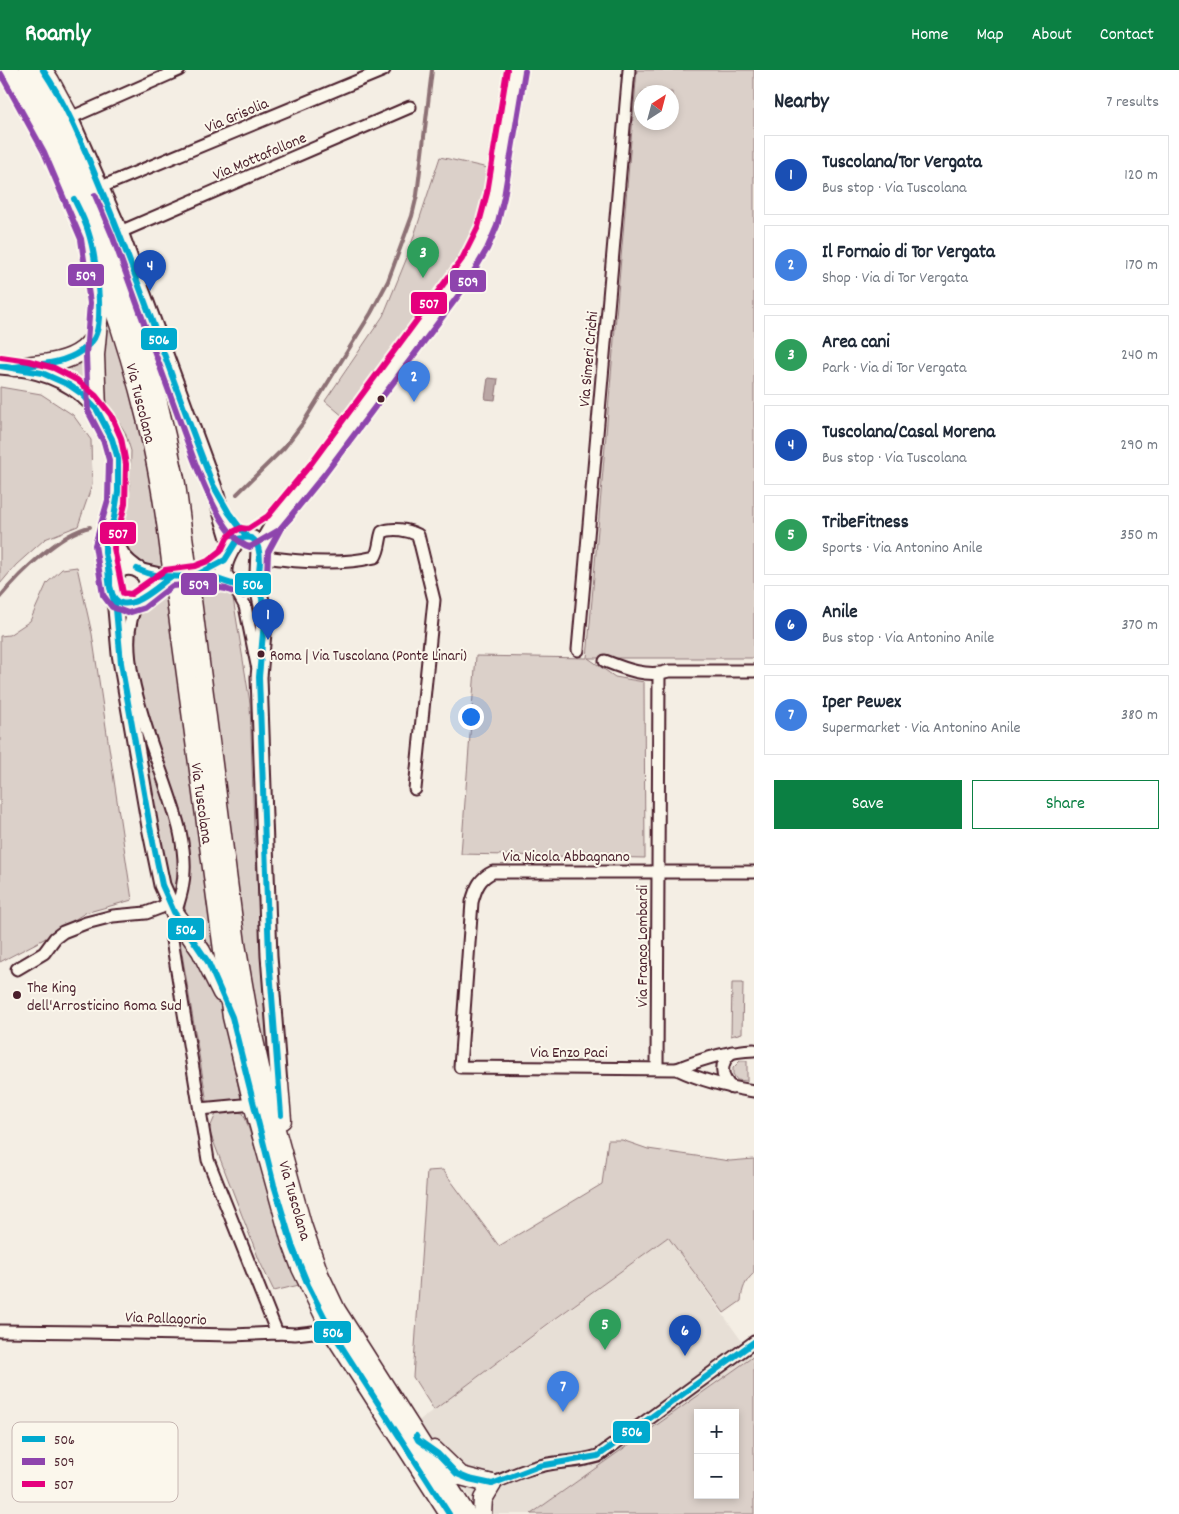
<!DOCTYPE html>
<meta charset="utf-8">
<style>
:root{--surface:#fff;--page:#f6f6f7;--text:#1f2937;--muted:#747a83;--line:#e0e1e3;--accent:#0b8043}
body{margin:0;font-family:Dekko,sans-serif;background:var(--page);color:var(--text)}
.controls{position:absolute;right:15px;bottom:15px;display:grid;overflow:hidden;border-radius:0px;box-shadow:0 2px 8px #0003}
.controls button{width:45px;height:45px;display:grid;place-items:center;padding:0;border:0;border-bottom:1px solid var(--line);background:var(--surface);color:var(--text);font:25px sans-serif}
.compass{position:absolute;left:634px;top:15px;width:45px;height:45px;border-radius:50%;background:var(--surface);box-shadow:0 2px 8px #0003;rotate:36deg}
.you{position:absolute;left:470px;top:646px;width:18px;height:18px;margin:-12px;border:4px solid #fff;border-radius:50%;background:#1a73e8;box-shadow:0 0 0 8px #1a73e833}
.badge{display:grid;place-items:center;width:32px;height:32px;border-radius:50%;background:var(--accent);color:#fff;font-size:16px;font-weight:700}
.pin{position:absolute;translate:-50% -41px;filter:drop-shadow(0 1px 2px #0008)}
.pin::after{content:'';position:absolute;top:26px;width:18px;height:15px;background:inherit;clip-path:polygon(0 0,100% 0,50% 100%)}
.list{margin:0;padding:0;list-style:none}
h2{display:flex;justify-content:space-between;align-items:center;height:65px;margin:0;padding:0 20px;font-size:21px}
h2 small{font-size:16px;font-weight:400;color:var(--muted)}
.list li{display:grid;grid-template-columns:32px 1fr auto;gap:15px;align-items:center;box-sizing:border-box;height:80px;margin:0 10px 10px;padding:0 10px;border:1px solid var(--line);border-radius:0px}
.list b{display:block;font-size:19px;white-space:nowrap}
.list p{margin:0;font-size:16px;white-space:nowrap;color:var(--muted)}
.list em{font-size:16px;font-style:normal;color:var(--muted)}
.actions{display:flex;gap:10px;padding:15px 20px}
.actions a{flex:1;padding:11px 0;border:1px solid var(--accent);border-radius:0px;text-align:center;font-size:18px;color:var(--accent)}
.actions .main{background:var(--accent);color:#fff}
.map{position:relative;flex:none;width:754px;height:1444px;overflow:hidden}
header{display:flex;align-items:center;gap:30px;box-sizing:border-box;height:70px;padding:0 25px;background:var(--accent);color:#fff}
header strong{font-size:24px}
nav{display:flex;gap:28px;margin-inline-start:auto;font-size:18px}
main{display:flex}
aside{flex:1;background:var(--surface)}
.map>svg:first-child{display:block}
</style>
<header>
<strong>Roamly</strong>
<nav><a>Home</a><a>Map</a><a>About</a><a>Contact</a></nav>
</header>
<main>
<div class="map">
<svg width="754" height="1444" viewBox="0 0 754 1444">
<rect width="100%" height="100%" fill="#f4eee4"/>
<filter id="ink" filterUnits="userSpaceOnUse"><feTurbulence type="fractalNoise" baseFrequency=".02" numOctaves="2"/><feDisplacementMap in="SourceGraphic" scale="10" xChannelSelector="R" yChannelSelector="G"/><feConvolveMatrix kernelMatrix="1 2 1 2 8 2 1 2 1" color-interpolation-filters="sRGB"/></filter>
<g filter="url(#ink)">
<polygon fill="#e7dfd6" points="668,1167 753,1287 531,1444 482,1444 417,1352"/>
<g fill="#dbd0c9" stroke="#92787a" fill-rule="evenodd">
<path d="M637 0H754V588H588L615 607 644 612 645 788 461 784 476 586 587 588ZM642 22H672V52H642Z"/>
<polygon points="440,87 488,98 483,131 471,169 460,189 437,225 344,347 325,331 383,246 406,190"/>
<polygon points="106,238 142,351 167,500 147,496 130,485 122,470 130,419 131,381 125,362 108,334 102,316"/>
<polygon points="89,286 90,313 87,313 57,296"/>
<polygon points="0,317 41,324 73,345 91,370 92,415 78,456 45,469 16,495 0,514"/>
<polygon points="77,497 92,564 132,830 85,843 44,869 0,892 0,566 9,565 30,551 47,513 62,499"/>
<polygon points="207,513 223,518 233,528 250,633 254,758 267,977 265,981 246,896 200,524 202,515"/>
<path d="M170 524 214 874 210 876C204 866 192 855 187 846 182 835 187 827 188 816 188 804 188 787 185 775 173 718 111 588 144 537 150 528 160 525 170 524Z"/>
<polygon points="135,639 147,680 168,734 174,755 178,793 178,814 172,823 163,800"/>
<polygon points="179,859 205,899 221,937 241,1029 207,1032 179,866"/>
<polygon points="732,913 743,913 742,963 731,966"/>
<polygon points="740,991 747,991 747,1011 737,1010 733,1004 733,998"/>
<polygon points="230,1041 243,1043 246,1050 299,1215 274,1221 260,1192 209,1060 216,1044"/>
<path d="M608 1070H622L648 1079 730 1091 754 1089V1203C745 1211 742 1219 741 1231L724 1243 668 1167 548 1254 434 1340 413 1307 427 1101 443 1100 499 1176 602 1114Z"/>
<path d="M754 1286V1444H531ZM698 1343H735V1425H698Z"/>
</g>
<polygon fill="#baa7a5" stroke="#8d7174" points="488,308 498,309 495,330 485,329"/>
<g fill="none" stroke-linecap="round" stroke-linejoin="round">
<g stroke="#8d7174" stroke-width="4">
<polyline points="237,424 284,378 303,353 371,243 388,211 412,146 417,125 432,0"/>
<path d="M0 527C19 504 60 463 90 457"/>
</g>
<defs>
<g id="street">
<polyline points="70,48 179,0"/>
<polyline points="101,117 384,0"/>
<polyline points="120,162 410,37"/>
<path d="M259 486C296 492 338 496 375 487 380 479 379 471 382 462 393 457 408 460 418 465L434 530 415 719"/>
<polyline points="233,514 245,536 257,595"/>
<path d="M139 531C104 583 168 705 180 762 184 780 186 800 182 819 178 838 171 849 172 870L208 1090 277 1263"/>
<polyline points="578,580 629,0"/>
<path d="M605 591C625 599 648 608 669 601H754"/>
<polyline points="17,899 44,883 55,868 63,862 86,853 113,846 146,843 162,837 168,832"/>
<path d="M754 980C727 981 702 989 677 999 702 1011 727 1017 754 1021"/>
<path d="M732 982C719 993 720 1007 732 1018"/>
<polyline points="657,998 659,604"/>
<path d="M677 999 460 997 472 832C476 817 480 808 493 802H754"/>
<polyline points="200,1039 253,1034"/>
<polyline points="0,1261 87,1262 232,1265 277,1263 295,1264 331,1260"/>
<path d="M492 1414C512 1405 533 1396 555 1393 571 1391 582 1391 598 1386L754 1272"/>
</g>
<g id="secondary">
<polyline points="70,48 120,162 213,415 232,478"/>
<path d="M0 296C77 300 122 344 118 422 118 431 116 441 113 449 110 457 106 465 105 474 103 485 109 496 110 507 111 512 110 517 112 522 113 526 116 528 119 531 128 537 143 532 146 521 154 498 119 486 110 512"/>
<path d="M114 452C116 473 116 484 134 497"/>
<polyline points="259,479 274,453 317,400 457,213 479,176 491,147 496,125 516,0"/>
<path d="M142 502 169 508 197 505 229 511 243 517 249 516 256 509 258 503 259 479 253 469 242 467C234 471 224 491 224 500 223 505 226 508 229 511"/>
<polyline points="256,509 263,540 264,552 259,607 269,886 279,1014"/>
<polyline points="113,525 116,539 120,584 150,757 162,815 174,842"/>
</g>
<g id="primary">
<path d="M9 0C51 70 82 144 108 221 139 310 159 390 170 483"/>
<polyline points="27,0 61,63 94,138 135,254 152,307 166,366 176,414 185,481"/>
<polyline points="43,0 50,11 70,48"/>
<polyline points="95,208 99,241 95,285 97,340"/>
<path d="M14 297C36 294 64 295 83 280 88 276 92 270 96 265"/>
<polyline points="192,530 236,874 248,943 265,1020 302,1155 319,1204 336,1240 466,1444"/>
<polyline points="177,537 232,947 253,1034 290,1168 301,1198 331,1260 449,1444"/>
<polyline points="174,842 201,881 222,923"/>
<polyline points="279,1014 282,1050"/>
<polyline points="434,1380 461,1406 492,1414"/>
<polyline points="482,1444 483,1429 492,1414"/>
</g>
</defs>
<use href="#street" stroke="#4a1f2b" stroke-width="15"/>
<use href="#secondary" stroke="#4a1f2b" stroke-width="19"/>
<use href="#primary" stroke="#4a1f2b" stroke-width="21"/>
<use href="#street" stroke="#fbf7ec" stroke-width="11"/>
<use href="#secondary" stroke="#fbf7ec" stroke-width="15"/>
<use href="#primary" stroke="#fbf7ec" stroke-width="18"/>
<defs>
<g id="primary-bridge">
<polyline points="185,481 192,530"/>
<polyline points="170,483 177,537"/>
</g>
</defs>
<use href="#primary-bridge" stroke="#4a1f2b" stroke-width="21" stroke-linecap="butt"/>
<use href="#primary-bridge" stroke="#fbf7ec" stroke-width="18"/>
<defs>
<g id="bus-1">
<path d="M43 0C68 37 84 78 101 119 142 216 174 317 213 415L229 443 247 467"/>
<polyline points="0,296 42,303 69,315 82,324 97,340 112,369 118,389 118,422 114,448 105,472 105,483 110,506 110,516 116,539 121,593 150,757 162,815 174,842 208,892 232,947 274,1115 293,1178 308,1215 331,1260 449,1444"/>
<path d="M14 297C36 294 62 295 81 281 87 277 94 271 96 264 104 244 95 182 88 161 85 150 79 139 74 129"/>
<path d="M108 497C109 505 108 513 111 521 121 551 155 519 169 508"/>
<path d="M137 499C163 512 186 503 213 508 222 510 243 520 251 516 262 510 263 477 253 469 248 466 243 468 238 469L225 490 197 505"/>
<polyline points="256,509 262,528 264,552 259,607 269,886 281,1045"/>
<polyline points="416,1366 418,1370 438,1384 457,1404 469,1409 492,1414"/>
<polyline points="492,1414 539,1396 598,1386 754,1272"/>
</g>
<g id="bus-2">
<polyline points="1,4 44,82 81,169 90,233 86,285 88,341 104,372 109,390 108,430 95,475 103,525 112,537 128,543 144,538 172,516 197,514 226,519 243,526 261,518 267,504 268,482 281,458 324,405 464,218 487,179 497,156 504,127 525,1"/>
<path d="M95 125 112 165 194 390C202 411 226 472 250 477L279 460 292 446"/>
</g>
<polyline id="bus-3" points="1,287 29,291 54,298 77,310 96,326 111,345 121,368 126,394 125,434 114,478 123,523 131,524 165,500 195,496 208,491 221,481 227,468 233,462 241,458 248,459 268,446 310,395 462,189 478,157 487,123 507,0"/>
</defs>
<use href="#bus-1" stroke="#fbf7ec" stroke-width="10"/>
<use href="#bus-2" stroke="#fbf7ec" stroke-width="10"/>
<use href="#bus-3" stroke="#fbf7ec" stroke-width="10"/>
<use href="#bus-1" stroke="#00a9ce" stroke-width="6"/>
<use href="#bus-2" stroke="#8e44ad" stroke-width="6"/>
<use href="#bus-3" stroke="#e5007d" stroke-width="6"/>
</g>
</g>
<g fill="#4a1f2b" stroke="#fbf7ec" stroke-width="2">
<circle cx="381" cy="329" r="4.5"/>
<circle cx="261" cy="584" r="4.5"/>
<circle cx="17" cy="925" r="5"/>
</g>
<g text-anchor="middle" stroke-width="4" stroke-linejoin="round" paint-order="stroke">
<g font-size="15" fill="#4a1f2b" stroke="#fbf7ec" text-anchor="start">
<text x="270" y="590">Roma | Via Tuscolana (Ponte Linari)</text>
</g>
<g font-size="16" fill="#4a1f2b" stroke="#fbf7ec">
<text transform="translate(236 44) rotate(-23)" y="6">Via Grisolia</text>
<text transform="translate(259 85) rotate(-23)" y="6">Via Mottafollone</text>
<text transform="translate(587 289) rotate(-85)" y="6">Via Simeri Crichi</text>
<text transform="translate(142 333) rotate(76)" y="6">Via Tuscolana</text>
<text transform="translate(203 733) rotate(82)" y="6">Via Tuscolana</text>
<text x="566" y="791">Via Nicola Abbagnano</text>
<text transform="translate(641 876) rotate(-90)" y="6">Via Franco Lombardi</text>
<text x="569" y="987">Via Enzo Paci</text>
<text transform="translate(296 1130) rotate(74)" y="6">Via Tuscolana</text>
<text transform="translate(166 1247) rotate(2)" y="6">Via Pallagorio</text>
</g>
<g font-size="16" fill="#4a1f2b" stroke="#fbf7ec" text-anchor="start">
<text x="27" y="922">The King<tspan x="27" dy="18">dell'Arrosticino Roma Sud</tspan></text>
</g>
</g>
<rect x="12" y="1352" width="166" height="80" rx="8" fill="#fbf7ec" stroke="#c6b6b2" stroke-width="1"/>
<rect x="22" y="1366" width="23" height="6" fill="#00a9ce"/>
<rect x="22" y="1388" width="23" height="7" fill="#8e44ad"/>
<rect x="22" y="1411" width="23" height="6" fill="#e5007d"/>
<g font-size="14" fill="#4a1f2b">
<text x="54" y="1374">506</text>
<text x="54" y="1396">509</text>
<text x="54" y="1419">507</text>
</g>
<g stroke="#fbf7ec" stroke-width="2">
<rect x="67" y="193" width="38" height="24" rx="5" fill="#8e44ad"/>
<rect x="449" y="199" width="38" height="24" rx="5" fill="#8e44ad"/>
<rect x="410" y="221" width="38" height="24" rx="5" fill="#e5007d"/>
<rect x="140" y="257" width="38" height="24" rx="5" fill="#00a9ce"/>
<rect x="99" y="451" width="38" height="24" rx="5" fill="#e5007d"/>
<rect x="234" y="502" width="38" height="24" rx="5" fill="#00a9ce"/>
<rect x="180" y="502" width="38" height="24" rx="5" fill="#8e44ad"/>
<rect x="167" y="847" width="38" height="24" rx="5" fill="#00a9ce"/>
<rect x="313" y="1250" width="39" height="24" rx="5" fill="#00a9ce"/>
<rect x="612" y="1350" width="39" height="24" rx="5" fill="#00a9ce"/>
</g>
<g font-size="14" text-anchor="middle" font-weight="bold" fill="#fff">
<text x="86" y="210">509</text>
<text x="468" y="216">509</text>
<text x="429" y="238">507</text>
<text x="159" y="274">506</text>
<text x="118" y="468">507</text>
<text x="253" y="519">506</text>
<text x="199" y="519">509</text>
<text x="186" y="864">506</text>
<text x="333" y="1267">506</text>
<text x="632" y="1366">506</text>
</g>
</svg>
<div class="controls">
<button>+</button>
<button>−</button>
</div>
<svg class="compass" viewBox="-18 -18 36 36"><path d="M0-13l5 13h-10z" fill="#e53935"/><path d="M0 13l5-13h-10z" fill="#747a83"/></svg>
<div class="you"></div>
<div class="pin badge" style="left:268px;top:570px;background:#1a4fb4">1</div>
<div class="pin badge" style="left:414px;top:332px;background:#3f7fe0">2</div>
<div class="pin badge" style="left:423px;top:208px;background:#2e9e5b">3</div>
<div class="pin badge" style="left:150px;top:221px;background:#1a4fb4">4</div>
<div class="pin badge" style="left:605px;top:1280px;background:#2e9e5b">5</div>
<div class="pin badge" style="left:685px;top:1286px;background:#1a4fb4">6</div>
<div class="pin badge" style="left:563px;top:1342px;background:#3f7fe0">7</div>
</div>
<aside>
<h2>Nearby<small>7 results</small></h2>
<ul class="list">
<li><span class="badge" style="background:#1a4fb4">1</span><div><b>Tuscolana/Tor Vergata</b><p>Bus stop · Via Tuscolana</p></div><em>120 m</em></li>
<li><span class="badge" style="background:#3f7fe0">2</span><div><b>Il Fornaio di Tor Vergata</b><p>Shop · Via di Tor Vergata</p></div><em>170 m</em></li>
<li><span class="badge" style="background:#2e9e5b">3</span><div><b>Area cani</b><p>Park · Via di Tor Vergata</p></div><em>240 m</em></li>
<li><span class="badge" style="background:#1a4fb4">4</span><div><b>Tuscolana/Casal Morena</b><p>Bus stop · Via Tuscolana</p></div><em>290 m</em></li>
<li><span class="badge" style="background:#2e9e5b">5</span><div><b>TribeFitness</b><p>Sports · Via Antonino Anile</p></div><em>350 m</em></li>
<li><span class="badge" style="background:#1a4fb4">6</span><div><b>Anile</b><p>Bus stop · Via Antonino Anile</p></div><em>370 m</em></li>
<li><span class="badge" style="background:#3f7fe0">7</span><div><b>Iper Pewex</b><p>Supermarket · Via Antonino Anile</p></div><em>380 m</em></li>
</ul>
<div class="actions"><a class="main">Save</a><a>Share</a></div>
</aside>
</main>
